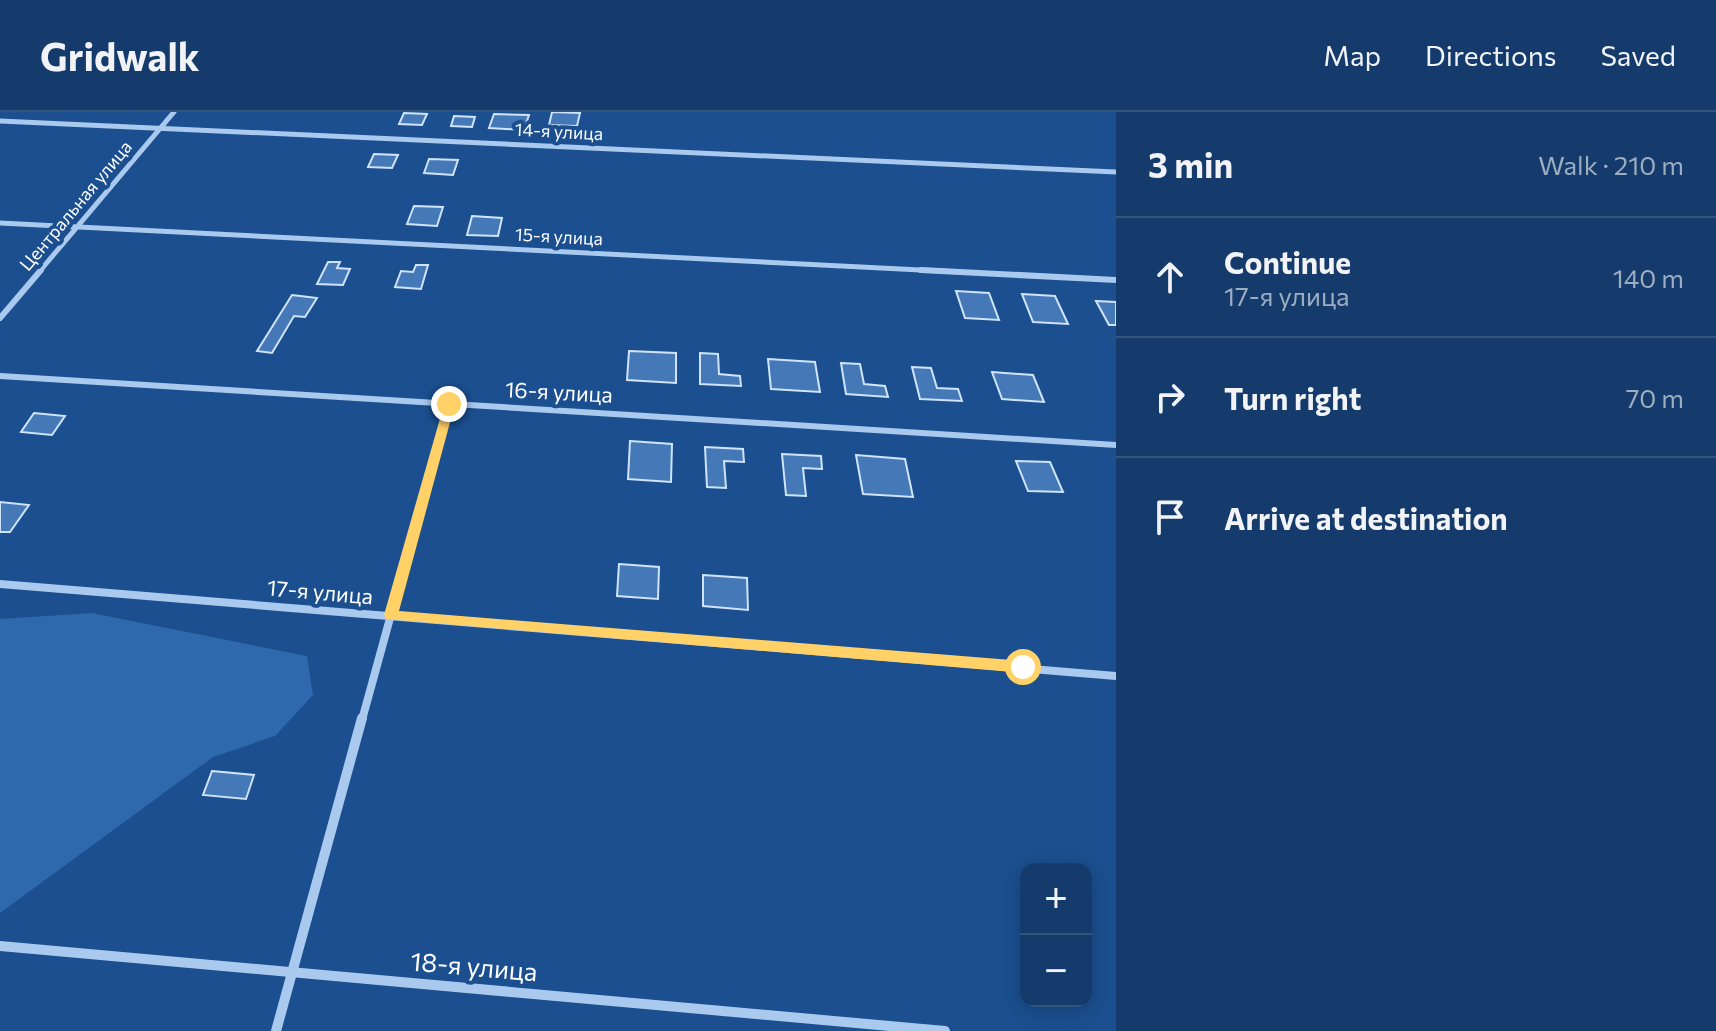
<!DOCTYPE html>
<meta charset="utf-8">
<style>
:root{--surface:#143b6b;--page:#1d4271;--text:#f1f3f6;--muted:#9dadc1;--line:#33557e}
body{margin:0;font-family:Commissioner,sans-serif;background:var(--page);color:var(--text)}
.controls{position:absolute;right:24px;bottom:24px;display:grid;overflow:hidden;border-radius:16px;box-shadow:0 4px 20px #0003}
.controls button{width:72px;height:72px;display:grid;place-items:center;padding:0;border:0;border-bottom:2px solid var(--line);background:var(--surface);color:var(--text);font:40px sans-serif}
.stop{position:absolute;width:24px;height:24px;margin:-18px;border:6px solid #ffd166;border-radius:50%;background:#fff}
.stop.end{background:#ffd166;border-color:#fff;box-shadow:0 2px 8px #0008}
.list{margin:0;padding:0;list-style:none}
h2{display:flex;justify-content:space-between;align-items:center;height:104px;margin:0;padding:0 32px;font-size:34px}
h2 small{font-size:26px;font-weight:400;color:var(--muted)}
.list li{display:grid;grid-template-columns:52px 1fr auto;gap:24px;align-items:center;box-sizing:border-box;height:120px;padding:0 32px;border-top:2px solid var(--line)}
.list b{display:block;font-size:30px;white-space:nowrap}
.list p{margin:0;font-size:26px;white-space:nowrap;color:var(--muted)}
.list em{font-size:26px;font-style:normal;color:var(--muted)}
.icon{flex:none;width:44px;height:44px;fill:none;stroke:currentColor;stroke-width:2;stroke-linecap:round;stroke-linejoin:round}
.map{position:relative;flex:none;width:1116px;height:919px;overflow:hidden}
header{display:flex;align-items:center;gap:48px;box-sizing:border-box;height:112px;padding:0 40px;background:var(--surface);border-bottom:2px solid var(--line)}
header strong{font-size:38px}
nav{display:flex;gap:44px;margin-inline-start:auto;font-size:28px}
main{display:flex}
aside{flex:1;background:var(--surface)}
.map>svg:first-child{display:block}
</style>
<header>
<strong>Gridwalk</strong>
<nav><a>Map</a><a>Directions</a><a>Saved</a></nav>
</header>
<main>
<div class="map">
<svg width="1116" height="919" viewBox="0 0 1116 919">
<rect width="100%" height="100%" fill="#1b4f8f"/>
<polygon fill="#2e69ad" points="92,501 307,544 313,583 275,624 213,645 0,801 0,507"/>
<g fill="#4478b7" stroke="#cfe3fa" stroke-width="2">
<polygon points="552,0 580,1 577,14 549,13"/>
<polygon points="404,1 427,2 422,13 399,12"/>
<polygon points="494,2 529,3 524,18 489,16"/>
<polygon points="454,4 475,5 472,15 451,14"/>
<polygon points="374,42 398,43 392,56 368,55"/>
<polygon points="429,47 458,48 453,63 424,61"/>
<polygon points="414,94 443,95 437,114 407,112"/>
<polygon points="472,104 502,106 498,124 467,123"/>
<polygon points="328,150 340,150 337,156 350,157 343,173 317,172"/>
<polygon points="416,153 428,153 421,177 395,175 401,159 413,160"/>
<polygon points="956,179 989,181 999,208 965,206"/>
<polygon points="1022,182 1055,184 1068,212 1033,210"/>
<polygon points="292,183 317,186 305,205 294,204 272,241 257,239"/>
<polygon points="1096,189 1116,190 1116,213 1109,213"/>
<polygon points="629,239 676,241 676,271 627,268"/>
<polygon points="700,241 718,242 719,262 740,264 741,274 700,272"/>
<polygon points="768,247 815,250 820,280 771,277"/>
<polygon points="841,251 860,252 864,272 885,274 888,285 846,282"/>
<polygon points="912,255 931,256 937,276 958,277 962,289 920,287"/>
<polygon points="992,260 1033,263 1044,290 1002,287"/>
<polygon points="34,301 65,304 52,323 21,320"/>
<polygon points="630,329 672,332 671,370 628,367"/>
<polygon points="705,335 743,337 744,350 724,349 726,376 707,375"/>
<polygon points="782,342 821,344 822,357 803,356 806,384 786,383"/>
<polygon points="856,343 905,347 913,385 863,382"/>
<polygon points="1016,349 1050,350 1063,380 1028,379"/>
<polygon points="0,390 29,393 10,420 0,420"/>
<polygon points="619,452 659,455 658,487 617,484"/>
<polygon points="703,463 747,466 748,498 703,494"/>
<polygon points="212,659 254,663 246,687 203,683"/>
</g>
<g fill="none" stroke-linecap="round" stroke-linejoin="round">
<g stroke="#a9c9ee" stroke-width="5">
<polyline points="0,9 1116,60"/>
<polyline points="0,111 960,160"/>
<polyline points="39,160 174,0"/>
</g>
<g stroke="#a9c9ee" stroke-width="6">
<polyline points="921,158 1116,168"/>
<polyline points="0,206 41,158"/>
<polyline points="0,264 1116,333"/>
<polyline points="430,359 449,292"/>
</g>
<g stroke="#a9c9ee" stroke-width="8">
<polyline points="0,472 1116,564"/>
<polyline points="362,608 431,357"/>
</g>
<g stroke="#a9c9ee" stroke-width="10">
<polyline points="0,834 945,919"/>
<polyline points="276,919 362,606"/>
</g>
</g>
<polygon fill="#ffd166" points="445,289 455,292 399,499 1023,549 1030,555 1023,561 386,507 384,503"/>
<g text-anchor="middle" stroke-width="8" stroke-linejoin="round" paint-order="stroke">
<g font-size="18" fill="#fff" stroke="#1b4f8f">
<text transform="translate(559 20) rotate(3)" y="6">14-я улица</text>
<text transform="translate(76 94) rotate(-50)" y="6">Центральная улица</text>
<text transform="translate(559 125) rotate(3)" y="6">15-я улица</text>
</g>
<g font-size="22" fill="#fff" stroke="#1b4f8f">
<text transform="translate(559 280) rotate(3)" y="8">16-я улица</text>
<text transform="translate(320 480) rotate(5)" y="8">17-я улица</text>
</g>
<g font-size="26" fill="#fff" stroke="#1b4f8f">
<text transform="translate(474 855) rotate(5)" y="9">18-я улица</text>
</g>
</g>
</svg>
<div class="controls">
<button>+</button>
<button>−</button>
</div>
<div class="stop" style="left:1023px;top:555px"></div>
<div class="stop end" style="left:449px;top:292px"></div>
</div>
<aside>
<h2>3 min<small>Walk · 210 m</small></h2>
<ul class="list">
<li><svg class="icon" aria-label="ahead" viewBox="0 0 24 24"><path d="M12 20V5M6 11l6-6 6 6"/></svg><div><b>Continue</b><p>17-я улица</p></div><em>140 m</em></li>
<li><svg class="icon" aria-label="right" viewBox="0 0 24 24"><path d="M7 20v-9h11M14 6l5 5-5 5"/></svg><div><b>Turn right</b></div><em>70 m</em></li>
<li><svg class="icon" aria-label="arrive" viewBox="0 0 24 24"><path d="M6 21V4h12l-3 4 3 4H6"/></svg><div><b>Arrive at destination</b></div></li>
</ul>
</aside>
</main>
